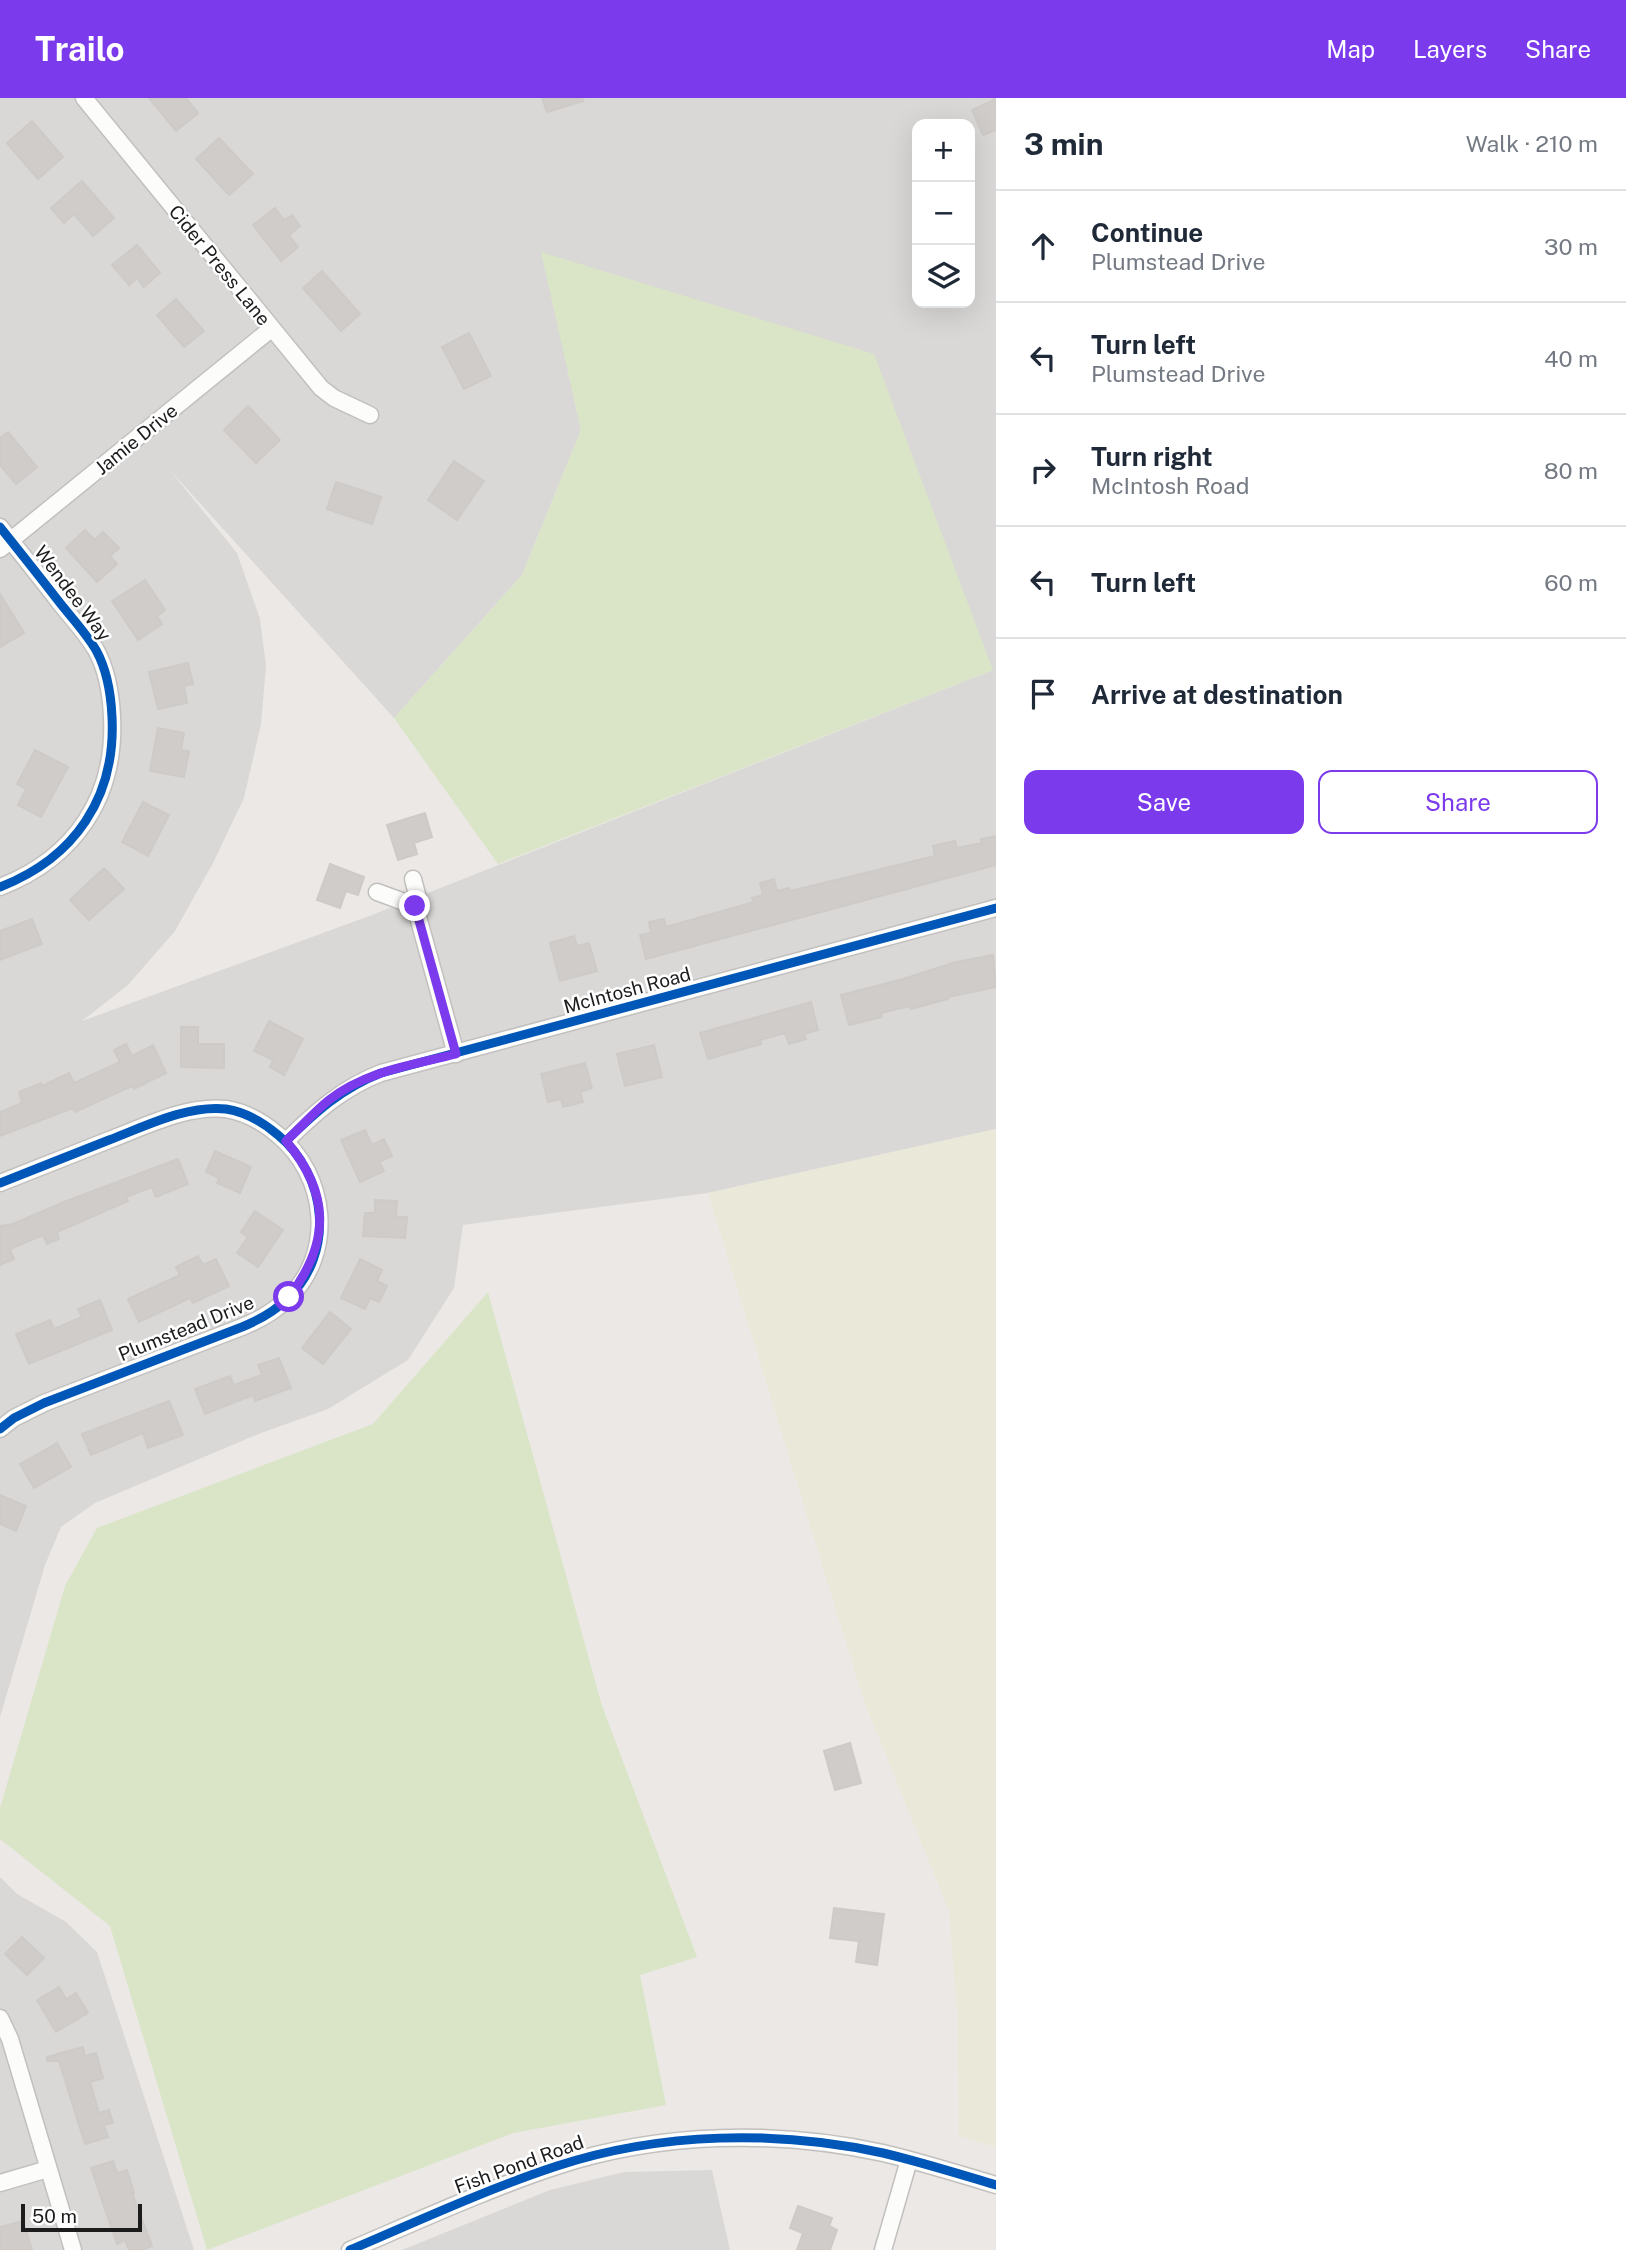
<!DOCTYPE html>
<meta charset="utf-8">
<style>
:root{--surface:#fff;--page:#f6f6f7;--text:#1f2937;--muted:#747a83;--line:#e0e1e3;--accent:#7c3aed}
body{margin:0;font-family:"Public Sans",sans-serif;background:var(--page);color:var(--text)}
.controls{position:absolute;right:21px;top:21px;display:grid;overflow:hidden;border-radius:14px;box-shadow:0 7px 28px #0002}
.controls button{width:63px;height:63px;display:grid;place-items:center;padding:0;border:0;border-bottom:2px solid var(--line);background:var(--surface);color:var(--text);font:35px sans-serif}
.scale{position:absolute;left:21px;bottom:18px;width:121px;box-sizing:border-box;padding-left:7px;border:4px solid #1c1c1c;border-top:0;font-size:19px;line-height:24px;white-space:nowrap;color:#1c1c1c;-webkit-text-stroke:5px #fff;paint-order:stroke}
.stop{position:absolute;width:21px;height:21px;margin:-16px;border:5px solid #7c3aed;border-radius:50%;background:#fff}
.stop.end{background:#7c3aed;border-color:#fff;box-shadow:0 2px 7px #0008}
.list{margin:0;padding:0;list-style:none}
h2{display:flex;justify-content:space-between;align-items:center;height:91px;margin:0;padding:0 28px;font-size:30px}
h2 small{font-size:23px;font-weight:400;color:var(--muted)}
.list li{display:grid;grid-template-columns:46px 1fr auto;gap:21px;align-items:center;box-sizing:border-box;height:112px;padding:0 28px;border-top:2px solid var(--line)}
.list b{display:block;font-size:26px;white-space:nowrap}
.list p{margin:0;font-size:23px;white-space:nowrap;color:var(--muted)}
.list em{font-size:23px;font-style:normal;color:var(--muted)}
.actions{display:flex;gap:14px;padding:21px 28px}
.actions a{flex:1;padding:16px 0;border:2px solid var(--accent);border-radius:14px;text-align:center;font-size:24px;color:var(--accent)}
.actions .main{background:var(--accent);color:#fff}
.icon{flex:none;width:38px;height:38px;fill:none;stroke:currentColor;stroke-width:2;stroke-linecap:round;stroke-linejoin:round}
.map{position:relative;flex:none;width:996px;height:2152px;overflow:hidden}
header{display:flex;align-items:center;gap:42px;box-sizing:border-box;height:98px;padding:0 35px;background:var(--accent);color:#fff}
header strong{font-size:33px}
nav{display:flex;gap:38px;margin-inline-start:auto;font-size:24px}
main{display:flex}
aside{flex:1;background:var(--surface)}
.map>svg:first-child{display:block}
</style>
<header>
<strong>Trailo</strong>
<nav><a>Map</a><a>Layers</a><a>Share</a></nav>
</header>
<main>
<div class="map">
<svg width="996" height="2152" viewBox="0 0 996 2152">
<rect width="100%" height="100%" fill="#ebe8e5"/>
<g fill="#dad8d6" fill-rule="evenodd">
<path d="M0 0H996V1031L708 1095 463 1127 454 1190 408 1262 328 1311 261 1335 95 1405 61 1429 45 1467 0 1619ZM917 26H970V205H917ZM542 154 993 572 372 817 82 923 128 887 175 833 213 765 244 700 261 626 266 568 260 521 237 455 169 371 394 620 522 477 581 332Z"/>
<polygon points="0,1779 17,1796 66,1824 97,1854 194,2152 0,2152"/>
<polygon points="712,2072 730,2152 402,2152 550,2092 624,2074"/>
</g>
<polygon fill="#eae9d9" points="996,1031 996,2049 959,2038 957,1911 949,1813 864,1603 708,1095"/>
<g fill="#d9e5c6">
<polygon points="541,154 874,256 993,572 498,766 394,620 522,477 581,332"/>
<polygon points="488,1194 602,1608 697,1859 640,1877 666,2007 513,2035 207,2152 110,1828 0,1741 0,1710 65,1488 97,1430 373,1326"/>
</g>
<g fill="#d0ccca" stroke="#cecac7" stroke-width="2">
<polygon points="149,0 186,0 198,15 176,33"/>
<polygon points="542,0 582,0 583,3 547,14"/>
<polygon points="996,1 996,32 983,37 972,12"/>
<polygon points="32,23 63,59 38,81 7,45"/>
<polygon points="219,40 253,76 229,97 196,61"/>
<polygon points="82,83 114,120 93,138 74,116 64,125 51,110"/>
<polygon points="275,110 284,122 292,117 300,128 289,137 298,149 281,163 253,127"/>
<polygon points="137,147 160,175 144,189 137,180 129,187 112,167"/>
<polygon points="322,173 360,216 341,233 303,190"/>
<polygon points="176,201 204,233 184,249 157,217"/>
<polygon points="469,235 491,278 464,291 442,249"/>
<polygon points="248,308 280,342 256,365 224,332"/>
<polygon points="8,334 37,369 16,386 0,367 0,340"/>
<polygon points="454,363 484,383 457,422 428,402"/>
<polygon points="336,384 381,399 372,426 327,411"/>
<polygon points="85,432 95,442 103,434 119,450 110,458 117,466 97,484 66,450"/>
<polygon points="145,482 165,512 157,518 162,526 138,542 112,503"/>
<polygon points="0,496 24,535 0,549"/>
<polygon points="188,565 193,586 184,588 187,605 158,611 149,574"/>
<polygon points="158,630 184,635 181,652 189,653 184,679 150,673"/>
<polygon points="35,652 68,669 41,719 18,707 26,691 17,686"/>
<polygon points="143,704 169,717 148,758 122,744"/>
<polygon points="425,715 432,739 414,745 417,756 398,762 387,727"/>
<polygon points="996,738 996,767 646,861 640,837 651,835 649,824 664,821 666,829 754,804 752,800 763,797 760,785 774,781 777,793 789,790 790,793 935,758 933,748 955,743 957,750 982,745 981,741"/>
<polygon points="330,766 364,779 358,797 346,793 340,810 317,802"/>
<polygon points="104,770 124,791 89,822 70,802"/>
<polygon points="32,821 42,846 0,862 0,833"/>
<polygon points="574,838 577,848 589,845 597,873 560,883 550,845"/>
<polygon points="993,857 996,889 948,899 948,901 911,911 910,908 881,915 882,919 849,927 841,897 903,881 956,864"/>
<polygon points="811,904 818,932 804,936 806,941 789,946 785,935 760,942 761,946 708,961 700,935"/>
<polygon points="269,923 303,941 284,977 270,969 273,962 254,953"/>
<polygon points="181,929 198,929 198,946 224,946 224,970 181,969"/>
<polygon points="126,946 132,958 153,947 166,975 134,991 132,988 75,1014 73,1010 0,1038 0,1014 22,1005 19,994 41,985 42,988 69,975 74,985 120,964 114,952"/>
<polygon points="654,947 662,979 625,988 617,956"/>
<polygon points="585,965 592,990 580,994 583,1004 563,1009 561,1001 548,1004 541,976"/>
<polygon points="365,1032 372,1047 384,1041 392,1058 379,1064 384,1073 360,1084 341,1042"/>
<polygon points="215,1053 251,1069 240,1095 217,1085 219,1080 206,1074"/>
<polygon points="178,1061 188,1086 156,1099 152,1089 126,1099 128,1103 57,1134 59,1141 47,1146 43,1137 10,1151 14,1161 0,1167 0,1128 13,1126 64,1104"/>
<polygon points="375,1102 397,1103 396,1119 407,1119 405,1140 363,1138 365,1115 375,1115"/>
<polygon points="255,1113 283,1132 258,1169 237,1155 248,1139 241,1134"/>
<polygon points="198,1158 203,1167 216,1161 229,1188 193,1205 190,1200 139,1224 128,1201 180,1177 176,1169"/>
<polygon points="360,1161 382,1172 377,1183 387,1188 379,1204 370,1200 365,1211 341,1200"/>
<polygon points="100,1202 112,1232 29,1266 16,1236 50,1222 54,1231 82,1219 78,1211"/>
<polygon points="330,1214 351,1231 323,1266 302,1250"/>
<polygon points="279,1260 291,1290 255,1303 253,1297 205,1316 195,1291 230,1278 234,1287 262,1277 258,1267"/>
<polygon points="169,1303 183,1337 148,1350 143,1335 91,1357 82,1336"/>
<polygon points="57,1345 71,1369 34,1390 20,1366"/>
<polygon points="0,1397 26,1408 16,1433 0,1426"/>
<polygon points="850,1645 861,1685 835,1692 824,1653"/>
<polygon points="834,1810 884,1816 877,1867 856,1864 859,1843 830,1840"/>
<polygon points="22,1839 44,1860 27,1877 5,1856"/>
<polygon points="59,1889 66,1901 76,1895 88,1915 56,1934 37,1902"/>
<polygon points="83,1949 85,1958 96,1955 103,1980 90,1984 99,2015 109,2012 113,2025 104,2027 108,2039 85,2046 59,1963 47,1963 47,1959"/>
<polygon points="113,2063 117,2075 127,2072 134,2095 132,2095 152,2148 143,2152 129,2152 125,2142 117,2146 91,2070"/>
<polygon points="798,2108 832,2120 829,2128 837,2132 830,2152 797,2152 803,2135 790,2130"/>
<polygon points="23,2123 32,2152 0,2152 0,2129"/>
</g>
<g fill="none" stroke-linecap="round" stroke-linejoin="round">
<defs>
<g id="minor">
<polyline points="84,0 321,290 334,300 370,317"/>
<path d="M0 429C20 454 40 479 60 505 72 520 86 535 96 552 107 572 111 596 112 619 116 699 75 760 0 789"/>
<polyline points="0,451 271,231"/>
<polyline points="413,781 418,800 415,808"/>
<polyline points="377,794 415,808 456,956"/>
<path d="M286 1043C316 1014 342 990 381 975L996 810"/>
<path d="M0 1085C36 1071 73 1056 109 1042 146 1028 186 1007 226 1011 245 1014 264 1025 278 1037 327 1077 336 1156 287 1201 274 1214 259 1222 242 1229L44 1305 14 1320 0 1331"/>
<polyline points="0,1920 10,1941 73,2152"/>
<polyline points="0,2085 48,2071"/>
<path d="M350 2152C418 2123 487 2091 557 2068 661 2034 777 2032 883 2055 921 2064 959 2076 996 2087"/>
<polyline points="883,2152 909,2062"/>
</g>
</defs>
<use href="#minor" stroke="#c2c0bf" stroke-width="19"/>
<use href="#minor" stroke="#fcfcfb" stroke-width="16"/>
<defs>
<g id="cycleway">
<path d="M0 429C20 454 40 479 60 505 72 520 86 535 96 552 107 572 111 596 112 619 116 699 75 760 0 789"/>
<path d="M286 1043C316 1014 342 990 381 975L996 810"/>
<path d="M0 1085C36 1071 73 1056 109 1042 146 1028 186 1007 226 1011 245 1014 264 1025 278 1037 327 1077 336 1156 287 1201 274 1214 259 1222 242 1229L44 1305 14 1320 0 1331"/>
<path d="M350 2152C418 2123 487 2091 557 2068 661 2034 777 2032 883 2055 921 2064 959 2076 996 2087"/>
</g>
</defs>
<use href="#cycleway" stroke="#fff" stroke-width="13"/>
<use href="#cycleway" stroke="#0057b8" stroke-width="9"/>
</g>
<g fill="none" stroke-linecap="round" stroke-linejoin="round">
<path stroke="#7c3aed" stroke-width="9" d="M289 1199C330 1145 331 1096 286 1043 300 1030 314 1014 329 1002 366 973 412 967 456 956L415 808"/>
</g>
<g text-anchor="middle" stroke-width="5" stroke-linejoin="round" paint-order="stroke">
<g font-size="19" fill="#1c1c1c" stroke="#fff">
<text transform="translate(220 167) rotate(51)" y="7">Cider Press Lane</text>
<text transform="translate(136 341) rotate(-39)" y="7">Jamie Drive</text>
<text transform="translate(73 495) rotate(53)" y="7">Wendee Way</text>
<text transform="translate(627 892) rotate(-15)" y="7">McIntosh Road</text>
<text transform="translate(186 1230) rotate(-22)" y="7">Plumstead Drive</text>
<text transform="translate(519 2066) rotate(-20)" y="7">Fish Pond Road</text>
</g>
</g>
</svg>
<div class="controls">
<button>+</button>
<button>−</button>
<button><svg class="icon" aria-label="layers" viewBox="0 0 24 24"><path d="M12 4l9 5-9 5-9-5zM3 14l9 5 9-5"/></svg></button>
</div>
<div class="scale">50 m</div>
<div class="stop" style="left:289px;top:1199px"></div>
<div class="stop end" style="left:415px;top:808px"></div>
</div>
<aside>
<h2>3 min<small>Walk · 210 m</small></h2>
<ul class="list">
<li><svg class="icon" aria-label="ahead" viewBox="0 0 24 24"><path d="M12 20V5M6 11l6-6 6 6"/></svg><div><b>Continue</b><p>Plumstead Drive</p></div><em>30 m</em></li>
<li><svg class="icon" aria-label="left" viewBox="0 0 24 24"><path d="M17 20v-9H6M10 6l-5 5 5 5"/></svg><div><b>Turn left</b><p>Plumstead Drive</p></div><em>40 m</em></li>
<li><svg class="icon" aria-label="right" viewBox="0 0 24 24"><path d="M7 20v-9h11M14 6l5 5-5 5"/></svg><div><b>Turn right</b><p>McIntosh Road</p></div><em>80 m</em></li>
<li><svg class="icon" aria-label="left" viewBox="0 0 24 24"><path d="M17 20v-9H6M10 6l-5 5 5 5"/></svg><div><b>Turn left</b></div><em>60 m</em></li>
<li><svg class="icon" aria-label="arrive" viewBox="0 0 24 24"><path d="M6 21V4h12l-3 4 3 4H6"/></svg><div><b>Arrive at destination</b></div></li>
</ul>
<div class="actions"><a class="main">Save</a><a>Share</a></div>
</aside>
</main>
